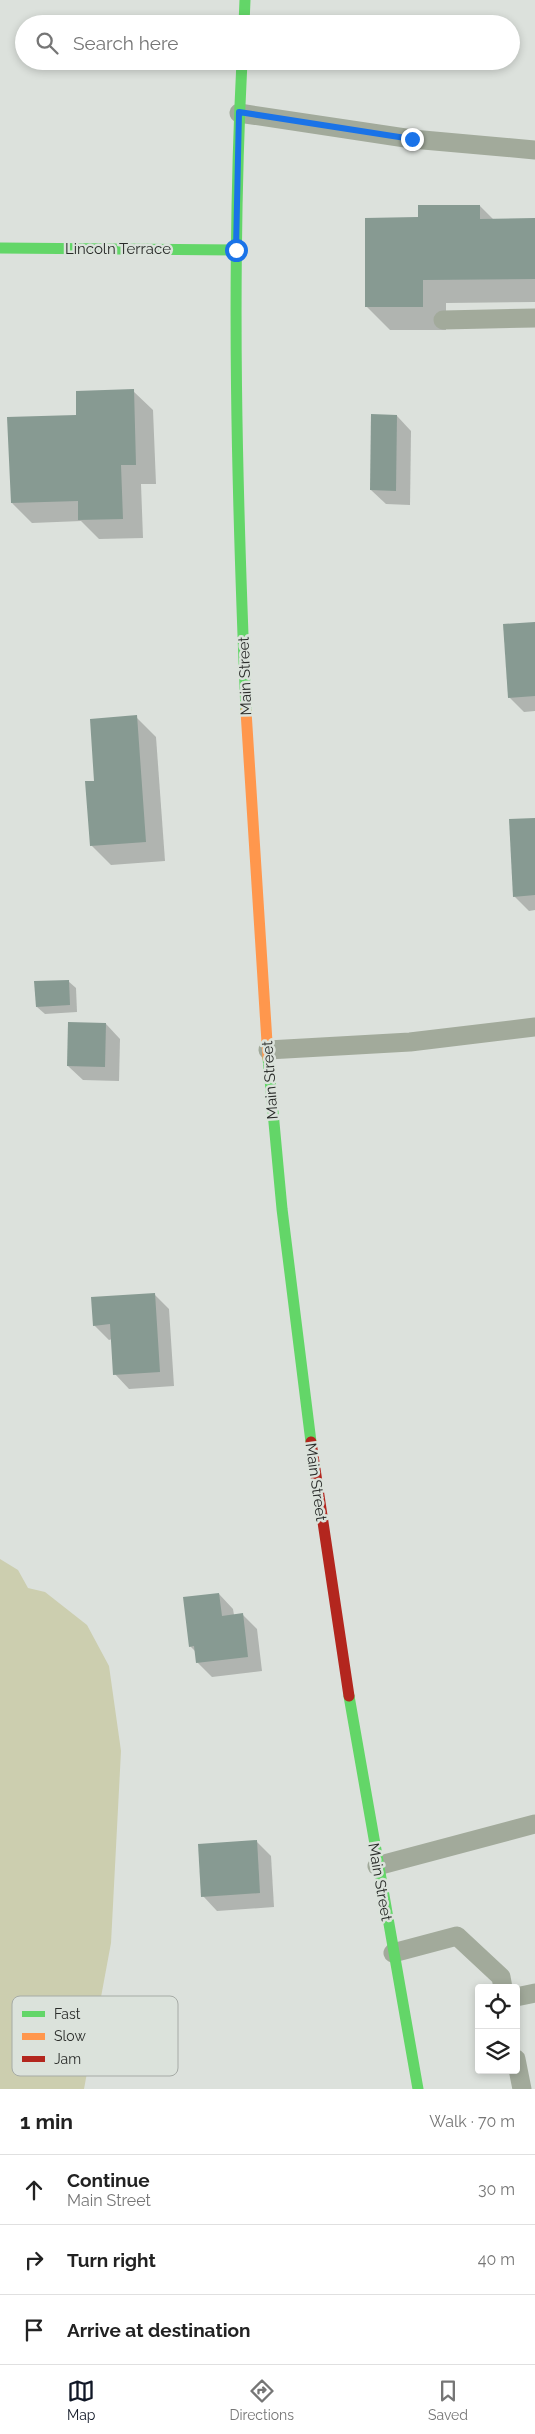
<!DOCTYPE html>
<meta charset="utf-8">
<style>
:root{--surface:#fff;--page:#f6f6f6;--text:#222;--muted:#767676;--line:#e0e0e0;--accent:#111827}
body{margin:0;font-family:Raleway,sans-serif;background:var(--page);color:var(--text)}
.controls{position:absolute;right:15px;bottom:15px;display:grid;overflow:hidden;border-radius:5px;box-shadow:0 2px 8px #0003}
.controls button{width:45px;height:45px;display:grid;place-items:center;padding:0;border:0;border-bottom:1px solid var(--line);background:var(--surface);color:var(--text);font:25px sans-serif}
.stop{position:absolute;width:15px;height:15px;margin:-11px;border:4px solid #1a73e8;border-radius:50%;background:#fff}
.stop.end{background:#1a73e8;border-color:#fff;box-shadow:0 1px 5px #0008}
.list{margin:0;padding:0;list-style:none}
h2{display:flex;justify-content:space-between;align-items:center;height:65px;margin:0;padding:0 20px;font-size:21px}
h2 small{font-size:16px;font-weight:400;color:var(--muted)}
.list li{display:grid;grid-template-columns:32px 1fr auto;gap:15px;align-items:center;box-sizing:border-box;height:70px;padding:0 20px;border-top:1px solid var(--line)}
.list b{display:block;font-size:19px;white-space:nowrap}
.list p{margin:0;font-size:16px;white-space:nowrap;color:var(--muted)}
.list em{font-size:16px;font-style:normal;color:var(--muted)}
.icon{flex:none;width:28px;height:28px;fill:none;stroke:currentColor;stroke-width:2;stroke-linecap:round;stroke-linejoin:round}
.map{position:relative;flex:none;width:535px;height:2089px;overflow:hidden}
.search{position:absolute;background:var(--surface);box-shadow:0 2px 8px #0003;left:15px;right:15px;top:15px;height:55px;display:flex;align-items:center;gap:12px;box-sizing:border-box;padding:0 18px;border-radius:28px;color:var(--muted);font-size:19px}
.sheet{height:275px;background:var(--surface)}
nav{display:flex;justify-content:space-around;align-items:center;box-sizing:border-box;height:70px;border-top:1px solid var(--line);background:var(--surface);font-size:14px;color:var(--muted)}
nav a{display:grid;justify-items:center;gap:2px}
nav .on{color:var(--accent)}
.map>svg:first-child{display:block}
</style>
<div class="map">
<svg width="535" height="2089" viewBox="0 0 535 2089">
<rect width="100%" height="100%" fill="#dce1dc"/>
<polygon fill="#ccceaf" points="0,1559 18,1570 28,1588 45,1592 87,1625 109,1666 121,1751 111,1943 84,2089 0,2089"/>
<g fill="#0003">
<polygon points="480,206 494,220 535,220 535,302 446,303 446,330 390,330 366,306 419,219"/>
<polygon points="133,391 153,410 156,484 141,484 143,538 99,539 81,521 32,523 12,503 78,416"/>
<polygon points="397,416 411,431 410,505 386,504 371,490"/>
<polygon points="535,623 535,711 524,712 509,697"/>
<polygon points="136,717 156,737 165,861 111,865 91,845 95,782"/>
<polygon points="535,819 535,910 529,911 514,896"/>
<polygon points="68,981 76,988 77,1012 45,1014 37,1007"/>
<polygon points="106,1024 120,1039 119,1081 83,1080 68,1066"/>
<polygon points="154,1294 169,1309 174,1386 129,1389 115,1374 112,1339 109,1340 94,1325"/>
<polygon points="219,1594 233,1609 234,1615 242,1614 257,1629 262,1671 212,1677 197,1662 196,1652 190,1646"/>
<polygon points="256,1841 271,1856 274,1907 217,1911 203,1896"/>
</g>
<g fill="#879a92">
<polygon points="418,205 480,205 480,219 535,218 535,279 423,280 423,307 365,307 365,218 418,217"/>
<polygon points="134,389 136,465 121,465 123,519 78,520 78,501 11,503 7,417 76,415 76,391"/>
<polygon points="371,414 397,415 396,491 370,490"/>
<polygon points="535,622 535,696 508,698 503,624"/>
<polygon points="137,715 146,842 90,846 85,781 94,781 90,719"/>
<polygon points="535,818 535,895 513,897 509,819"/>
<polygon points="69,980 70,1005 36,1007 34,981"/>
<polygon points="68,1022 106,1023 105,1067 67,1066"/>
<polygon points="155,1293 160,1372 113,1375 110,1324 93,1326 91,1297"/>
<polygon points="219,1593 222,1616 243,1613 248,1657 196,1663 194,1646 189,1647 183,1597"/>
<polygon points="257,1840 260,1893 201,1897 198,1844"/>
</g>
<g fill="none" stroke-linecap="round" stroke-linejoin="round">
<g stroke="#a2aa9b" stroke-width="19">
<polyline points="239,113 412,139 535,150"/>
<polyline points="443,320 535,318"/>
<polyline points="268,1050 410,1042 535,1027"/>
<polyline points="377,1866 535,1824"/>
<polyline points="393,1953 457,1936 501,1977 503,1988"/>
<polyline points="516,1997 535,1993"/>
<polyline points="516,2059 522,2089"/>
</g>
<g stroke="#63d668" stroke-width="11">
<polyline points="244,24 245,0"/>
<path d="M242 61C231 278 237 495 246 711"/>
<polyline points="0,248 236,250"/>
<polyline points="268,1058 282,1209 311,1442"/>
<polyline points="349,1696 418,2089"/>
</g>
<polyline stroke="#ff974d" stroke-width="11" points="246,711 268,1058"/>
<polyline stroke="#b3261e" stroke-width="11" points="311,1442 349,1696"/>
</g>
<g fill="none" stroke-linecap="round" stroke-linejoin="round">
<polyline stroke="#1a73e8" stroke-width="6" points="236,250 239,112 412,139"/>
</g>
<g text-anchor="middle" stroke-width="5" stroke-linejoin="round" paint-order="stroke">
<g font-size="15" fill="#2a2c2a" stroke="#dbe2db">
<text x="118" y="254">Lincoln Terrace</text>
<text transform="translate(245 676) rotate(-92)" y="5">Main Street</text>
<text transform="translate(270 1080) rotate(-94)" y="5">Main Street</text>
<text transform="translate(316 1482) rotate(82)" y="5">Main Street</text>
<text transform="translate(380 1882) rotate(80)" y="5">Main Street</text>
</g>
</g>
<rect x="12" y="1996" width="166" height="80" rx="8" fill="#dbe2db" stroke="#a6aba6" stroke-width="1"/>
<rect x="22" y="2011" width="23" height="6" fill="#63d668"/>
<rect x="22" y="2033" width="23" height="7" fill="#ff974d"/>
<rect x="22" y="2056" width="23" height="6" fill="#b3261e"/>
<g font-size="14" fill="#2a2c2a">
<text x="54" y="2019">Fast</text>
<text x="54" y="2041">Slow</text>
<text x="54" y="2064">Jam</text>
</g>
</svg>
<div class="controls">
<button><svg class="icon" aria-label="locate" viewBox="0 0 24 24"><circle cx="12" cy="12" r="6"/><path d="M12 2v4M12 18v4M2 12h4M18 12h4"/></svg></button>
<button><svg class="icon" aria-label="layers" viewBox="0 0 24 24"><path d="M12 4l9 5-9 5-9-5zM3 14l9 5 9-5"/></svg></button>
</div>
<div class="stop" style="left:236px;top:250px"></div>
<div class="stop end" style="left:412px;top:139px"></div>
<div class="search"><svg class="icon" aria-label="search" viewBox="0 0 24 24"><circle cx="10" cy="10" r="6"/><path d="M15 15l6 6"/></svg>Search here</div>
</div>
<section class="sheet">
<h2>1 min<small>Walk · 70 m</small></h2>
<ul class="list">
<li><svg class="icon" aria-label="ahead" viewBox="0 0 24 24"><path d="M12 20V5M6 11l6-6 6 6"/></svg><div><b>Continue</b><p>Main Street</p></div><em>30 m</em></li>
<li><svg class="icon" aria-label="right" viewBox="0 0 24 24"><path d="M7 20v-9h11M14 6l5 5-5 5"/></svg><div><b>Turn right</b></div><em>40 m</em></li>
<li><svg class="icon" aria-label="arrive" viewBox="0 0 24 24"><path d="M6 21V4h12l-3 4 3 4H6"/></svg><div><b>Arrive at destination</b></div></li>
</ul>
</section>
<nav>
<a class="on"><svg class="icon" aria-label="map" viewBox="0 0 24 24"><path d="M3 6l6-2 6 2 6-2v14l-6 2-6-2-6 2zM9 4v14M15 6v14"/></svg>Map</a>
<a><svg class="icon" aria-label="directions" viewBox="0 0 24 24"><path d="M12 3l9 9-9 9-9-9zM9 14v-3h6M13 9l2 2-2 2"/></svg>Directions</a>
<a><svg class="icon" aria-label="saved" viewBox="0 0 24 24"><path d="M7 4h10v16l-5-4-5 4z"/></svg>Saved</a>
</nav>
